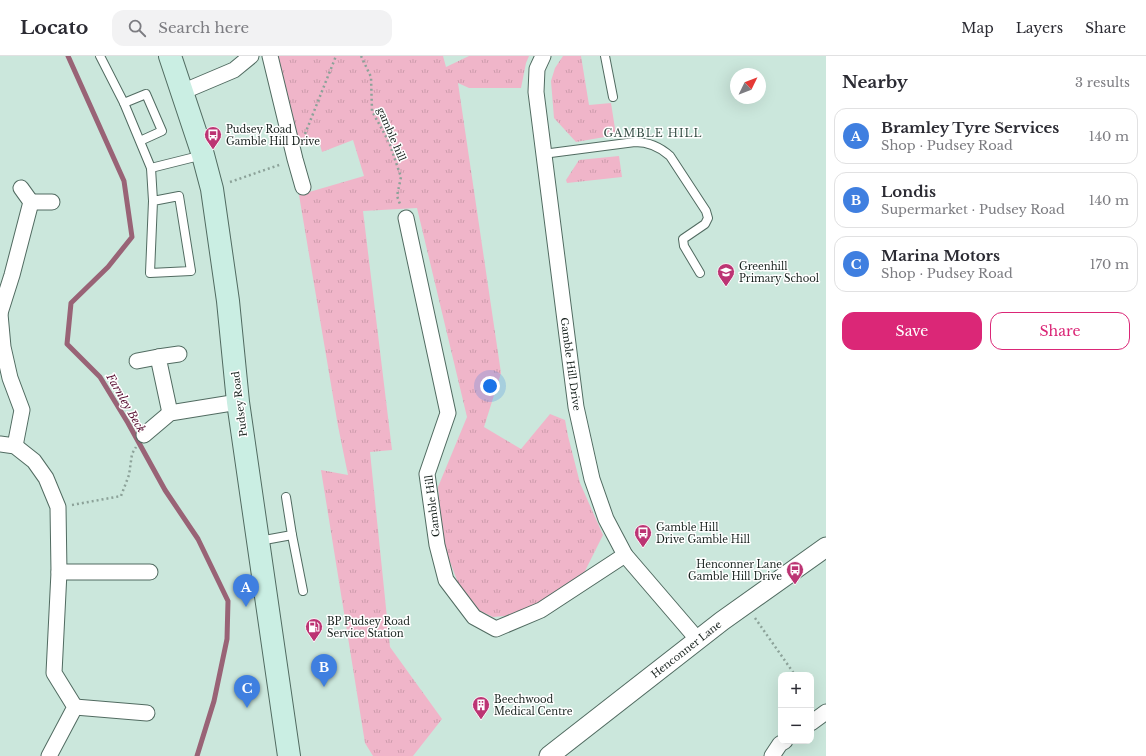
<!DOCTYPE html>
<meta charset="utf-8">
<style>
:root{--surface:#fff;--page:#f2f2f3;--text:#2b2b33;--muted:#7c7c81;--line:#e1e1e2;--accent:#db2777}
body{margin:0;font-family:"Libre Baskerville",serif;background:var(--page);color:var(--text)}
.controls{position:absolute;right:12px;bottom:12px;display:grid;overflow:hidden;border-radius:8px;box-shadow:0 4px 16px #0002}
.controls button{width:36px;height:36px;display:grid;place-items:center;padding:0;border:0;border-bottom:1px solid var(--line);background:var(--surface);color:var(--text);font:20px sans-serif}
.compass{position:absolute;left:730px;top:12px;width:36px;height:36px;border-radius:50%;background:var(--surface);box-shadow:0 4px 16px #0002;rotate:47deg}
.you{position:absolute;left:490px;top:330px;width:14px;height:14px;margin:-10px;border:3px solid #fff;border-radius:50%;background:#1a73e8;box-shadow:0 0 0 6px #1a73e833}
.badge{display:grid;place-items:center;width:26px;height:26px;border-radius:50%;background:var(--accent);color:#fff;font-size:13px;font-weight:700}
.pin{position:absolute;translate:-50% -33px;filter:drop-shadow(0 1px 2px #0008)}
.pin::after{content:'';position:absolute;top:21px;width:14px;height:12px;background:inherit;clip-path:polygon(0 0,100% 0,50% 100%)}
.list{margin:0;padding:0;list-style:none}
h2{display:flex;justify-content:space-between;align-items:center;height:52px;margin:0;padding:0 16px;font-size:17px}
h2 small{font-size:13px;font-weight:400;color:var(--muted)}
.list li{display:grid;grid-template-columns:26px 1fr auto;gap:12px;align-items:center;box-sizing:border-box;height:56px;margin:0 8px 8px;padding:0 8px;border:1px solid var(--line);border-radius:12px}
.list b{display:block;font-size:15px;white-space:nowrap}
.list p{margin:0;font-size:13px;white-space:nowrap;color:var(--muted)}
.list em{font-size:13px;font-style:normal;color:var(--muted)}
.actions{display:flex;gap:8px;padding:12px 16px}
.actions a{flex:1;padding:9px 0;border:1px solid var(--accent);border-radius:12px;text-align:center;font-size:14px;color:var(--accent)}
.actions .main{background:var(--accent);color:#fff}
.icon{flex:none;width:22px;height:22px;fill:none;stroke:currentColor;stroke-width:2;stroke-linecap:round;stroke-linejoin:round}
.map{position:relative;flex:none;width:826px;height:700px;overflow:hidden}
header{display:flex;align-items:center;gap:24px;box-sizing:border-box;height:56px;padding:0 20px;background:var(--surface);border-bottom:1px solid var(--line)}
header strong{font-size:19px}
nav{display:flex;gap:22px;margin-inline-start:auto;font-size:14px}
.search{width:280px;height:36px;background:var(--page);display:flex;align-items:center;gap:10px;box-sizing:border-box;padding:0 14px;border-radius:12px;color:var(--muted);font-size:15px}
main{display:flex}
aside{flex:1;background:var(--surface)}
.map>svg:first-child{display:block}
</style>
<header>
<strong>Locato</strong>
<div class="search"><svg class="icon" aria-label="search" viewBox="0 0 24 24"><circle cx="10" cy="10" r="6"/><path d="M15 15l6 6"/></svg>Search here</div>
<nav><a>Map</a><a>Layers</a><a>Share</a></nav>
</header>
<main>
<div class="map">
<svg width="826" height="700" viewBox="0 0 826 700">
<defs>
<pattern id="grass-tufts" width="24" height="20" patternUnits="userSpaceOnUse"><rect width="24" height="20" fill="#f0b5c9"/><path d="M3 7l-1-3M5 7V3M7 7l1-3M15 17l-1-3M17 17v-4M19 17l1-3" fill="none" stroke="#cd9bac"/></pattern>
</defs>
<rect width="100%" height="100%" fill="#cbe7dc"/>
<g fill="url(#grass-tufts)">
<polygon points="278,0 443,0 446,11 469,0 529,0 526,7 521,32 469,32 458,27 501,317 484,371 521,393 550,358 565,364 568,380 580,427 603,479 584,517 548,541 520,557 505,560 493,561 480,555 470,548 461,535 443,487 438,431 467,361 417,152 363,155 392,394 370,396 390,591 442,663 413,700 373,700 365,687 321,414 348,419 338,370 299,139 364,120 353,84 322,96 319,85 300,90"/>
<polygon points="563,0 581,0 589,49 611,47 616,79 576,86 554,62 551,25 555,12"/>
<polygon points="619,100 622,121 567,127 566,124 579,104"/>
</g>
<g fill="none" stroke-linecap="round" stroke-linejoin="round">
<polyline stroke="#996376" stroke-width="5" points="68,0 124,125 132,181 108,211 71,247 67,288 100,321 128,367 165,434 198,483 228,545 227,583 214,645 197,700"/>
<defs>
<g id="service">
<polyline points="100,0 124,47"/>
<polyline points="605,0 613,41"/>
<polyline points="140,85 162,75 146,38 124,47 151,112 153,145 150,217 191,215 179,140 153,145"/>
<path d="M543 98 635 86C649 86 660 91 670 100L706 155 708 162 705 168 683 183 684 190 700 217"/>
<polyline points="151,112 203,99"/>
<polyline points="292,479 303,535"/>
<polyline points="259,485 292,479 286,441"/>
</g>
<g id="minor">
<polyline points="270,0 295,103 303,131"/>
<polyline points="543,0 537,13 536,36 576,351 592,423 606,463 625,499 698,584"/>
<polyline points="182,36 234,14 251,0"/>
<polyline points="31,146 52,146"/>
<polyline points="406,162 448,357 427,418 437,489 446,524 474,561 496,573 541,554 625,499"/>
<polyline points="0,257 12,219 31,146 21,132"/>
<polyline points="0,258 3,291 10,322 22,354 15,390"/>
<polyline points="137,305 158,301"/>
<polyline points="170,357 158,301 179,298"/>
<polyline points="144,379 170,357 238,346"/>
<polyline points="0,388 15,390 34,405 46,422 58,451 59,516 54,617 75,651 49,700"/>
<polyline points="59,516 150,516"/>
<polyline points="75,651 147,657"/>
<polyline points="811,667 826,656"/>
<polyline points="772,700 780,688 785,685"/>
</g>
<polyline id="tertiary" points="549,700 722,565 826,491"/>
<polyline id="secondary" points="170,0 203,99 212,133 228,245 238,346 289,700"/>
</defs>
<use href="#service" stroke="#516b61" stroke-width="10"/>
<use href="#minor" stroke="#516b61" stroke-width="17"/>
<use href="#tertiary" stroke="#516b61" stroke-width="21"/>
<use href="#secondary" stroke="#516b61" stroke-width="24"/>
<g stroke="#8ca299" stroke-width="2.5" stroke-dasharray="2 3" stroke-linecap="butt">
<polyline points="361,0 371,21 372,55 389,86 401,121 397,140 400,148"/>
<polyline points="305,78 336,0"/>
<polyline points="230,126 282,108"/>
<polyline points="72,449 121,440 129,419 132,398 136,391"/>
<polyline points="755,562 795,619"/>
</g>
<use href="#service" stroke="#fff" stroke-width="8"/>
<use href="#minor" stroke="#fff" stroke-width="15"/>
<use href="#tertiary" stroke="#fff" stroke-width="19"/>
<use href="#secondary" stroke="#caeee3" stroke-width="22"/>
</g>
<defs>
<symbol id="bus-pin" viewBox="-11 -11 22 30"><path d="M0 17L-7.5 6A9.5 9.5 0 1 1 7.5 6Z" fill="#bc3473" stroke="#fff"/><path d="M-5-6H5V4H4V6H2V4H-2V6H-4V4H-5ZM-3.5-4V0h7V-4ZM-3.5 1.2v1.5H-2V1.2ZM2 1.2v1.5H3.5V1.2Z" fill="#fff"/></symbol>
<symbol id="school-pin" viewBox="-11 -11 22 30"><path d="M0 17L-7.5 6A9.5 9.5 0 1 1 7.5 6Z" fill="#bc3473" stroke="#fff"/><path d="M0-5L7-2L0 1L-7-2ZM-4 1L0 2.5L4 1V4Q0 6-4 4Z" fill="#fff"/></symbol>
<symbol id="fuel-pin" viewBox="-11 -11 22 30"><path d="M0 17L-7.5 6A9.5 9.5 0 1 1 7.5 6Z" fill="#bc3473" stroke="#fff"/><path d="M-5.5-6h7V0h2V4h1.3V-2.5L3-4.5l.8-.8L6-3V5H2.5V1h-1V6h-7ZM-4.2-4.7v3.2H.2V-4.7Z" fill="#fff"/></symbol>
<symbol id="building-pin" viewBox="-11 -11 22 30"><path d="M0 17L-7.5 6A9.5 9.5 0 1 1 7.5 6Z" fill="#bc3473" stroke="#fff"/><path d="M-4-6H4V6H1V3H-1V6H-4ZM-2.5-4.3h1.7v1.8h-1.7ZM.8-4.3h1.7v1.8H.8ZM-2.5-1h1.7V.8h-1.7ZM.8-1h1.7V.8H.8Z" fill="#fff"/></symbol>
</defs>
<g fill-rule="evenodd">
<use href="#bus-pin" x="203" y="69" width="20" height="27"/>
<use href="#school-pin" x="716" y="206" width="20" height="27"/>
<use href="#bus-pin" x="633" y="467" width="20" height="27"/>
<use href="#bus-pin" x="785" y="504" width="20" height="27"/>
<use href="#fuel-pin" x="304" y="561" width="20" height="27"/>
<use href="#building-pin" x="471" y="639" width="20" height="27"/>
</g>
<g text-anchor="middle" stroke-width="3" stroke-linejoin="round" paint-order="stroke">
<g font-size="10" fill="#19231f" stroke="#fff" text-anchor="start">
<text x="226" y="77">Pudsey Road<tspan x="226" dy="12">Gamble Hill Drive</tspan></text>
<text x="739" y="214">Greenhill<tspan x="739" dy="12">Primary School</tspan></text>
<text x="656" y="475">Gamble Hill<tspan x="656" dy="12">Drive Gamble Hill</tspan></text>
<text x="782" y="512" text-anchor="end">Henconner Lane<tspan x="782" dy="12">Gamble Hill Drive</tspan></text>
<text x="327" y="569">BP Pudsey Road<tspan x="327" dy="12">Service Station</tspan></text>
<text x="494" y="647">Beechwood<tspan x="494" dy="12">Medical Centre</tspan></text>
</g>
<g font-size="10" fill="#19231f" stroke="#fff">
<text transform="translate(392 78) rotate(67)" y="4">gamble hill</text>
<text transform="translate(571 308) rotate(82)" y="4">Gamble Hill Drive</text>
<text transform="translate(239 348) rotate(-97)" y="4">Pudsey Road</text>
<text transform="translate(432 450) rotate(-97)" y="4">Gamble Hill</text>
<text transform="translate(686 593) rotate(-38)" y="4">Henconner Lane</text>
</g>
<g font-size="11" letter-spacing="1" fill="#395148" stroke="#fff">
<text x="653" y="81">GAMBLE HILL</text>
</g>
<g font-size="11" font-style="italic" fill="#591133" stroke="#fff">
<text transform="translate(126 347) rotate(60)" y="4">Farnley Beck</text>
</g>
</g>
</svg>
<div class="controls">
<button>+</button>
<button>−</button>
</div>
<svg class="compass" viewBox="-18 -18 36 36"><path d="M0-13l5 13h-10z" fill="#e53935"/><path d="M0 13l5-13h-10z" fill="#7c7c81"/></svg>
<div class="you"></div>
<div class="pin badge" style="left:246px;top:551px;background:#3f7fe0">A</div>
<div class="pin badge" style="left:324px;top:631px;background:#3f7fe0">B</div>
<div class="pin badge" style="left:247px;top:652px;background:#3f7fe0">C</div>
</div>
<aside>
<h2>Nearby<small>3 results</small></h2>
<ul class="list">
<li><span class="badge" style="background:#3f7fe0">A</span><div><b>Bramley Tyre Services</b><p>Shop · Pudsey Road</p></div><em>140 m</em></li>
<li><span class="badge" style="background:#3f7fe0">B</span><div><b>Londis</b><p>Supermarket · Pudsey Road</p></div><em>140 m</em></li>
<li><span class="badge" style="background:#3f7fe0">C</span><div><b>Marina Motors</b><p>Shop · Pudsey Road</p></div><em>170 m</em></li>
</ul>
<div class="actions"><a class="main">Save</a><a>Share</a></div>
</aside>
</main>
